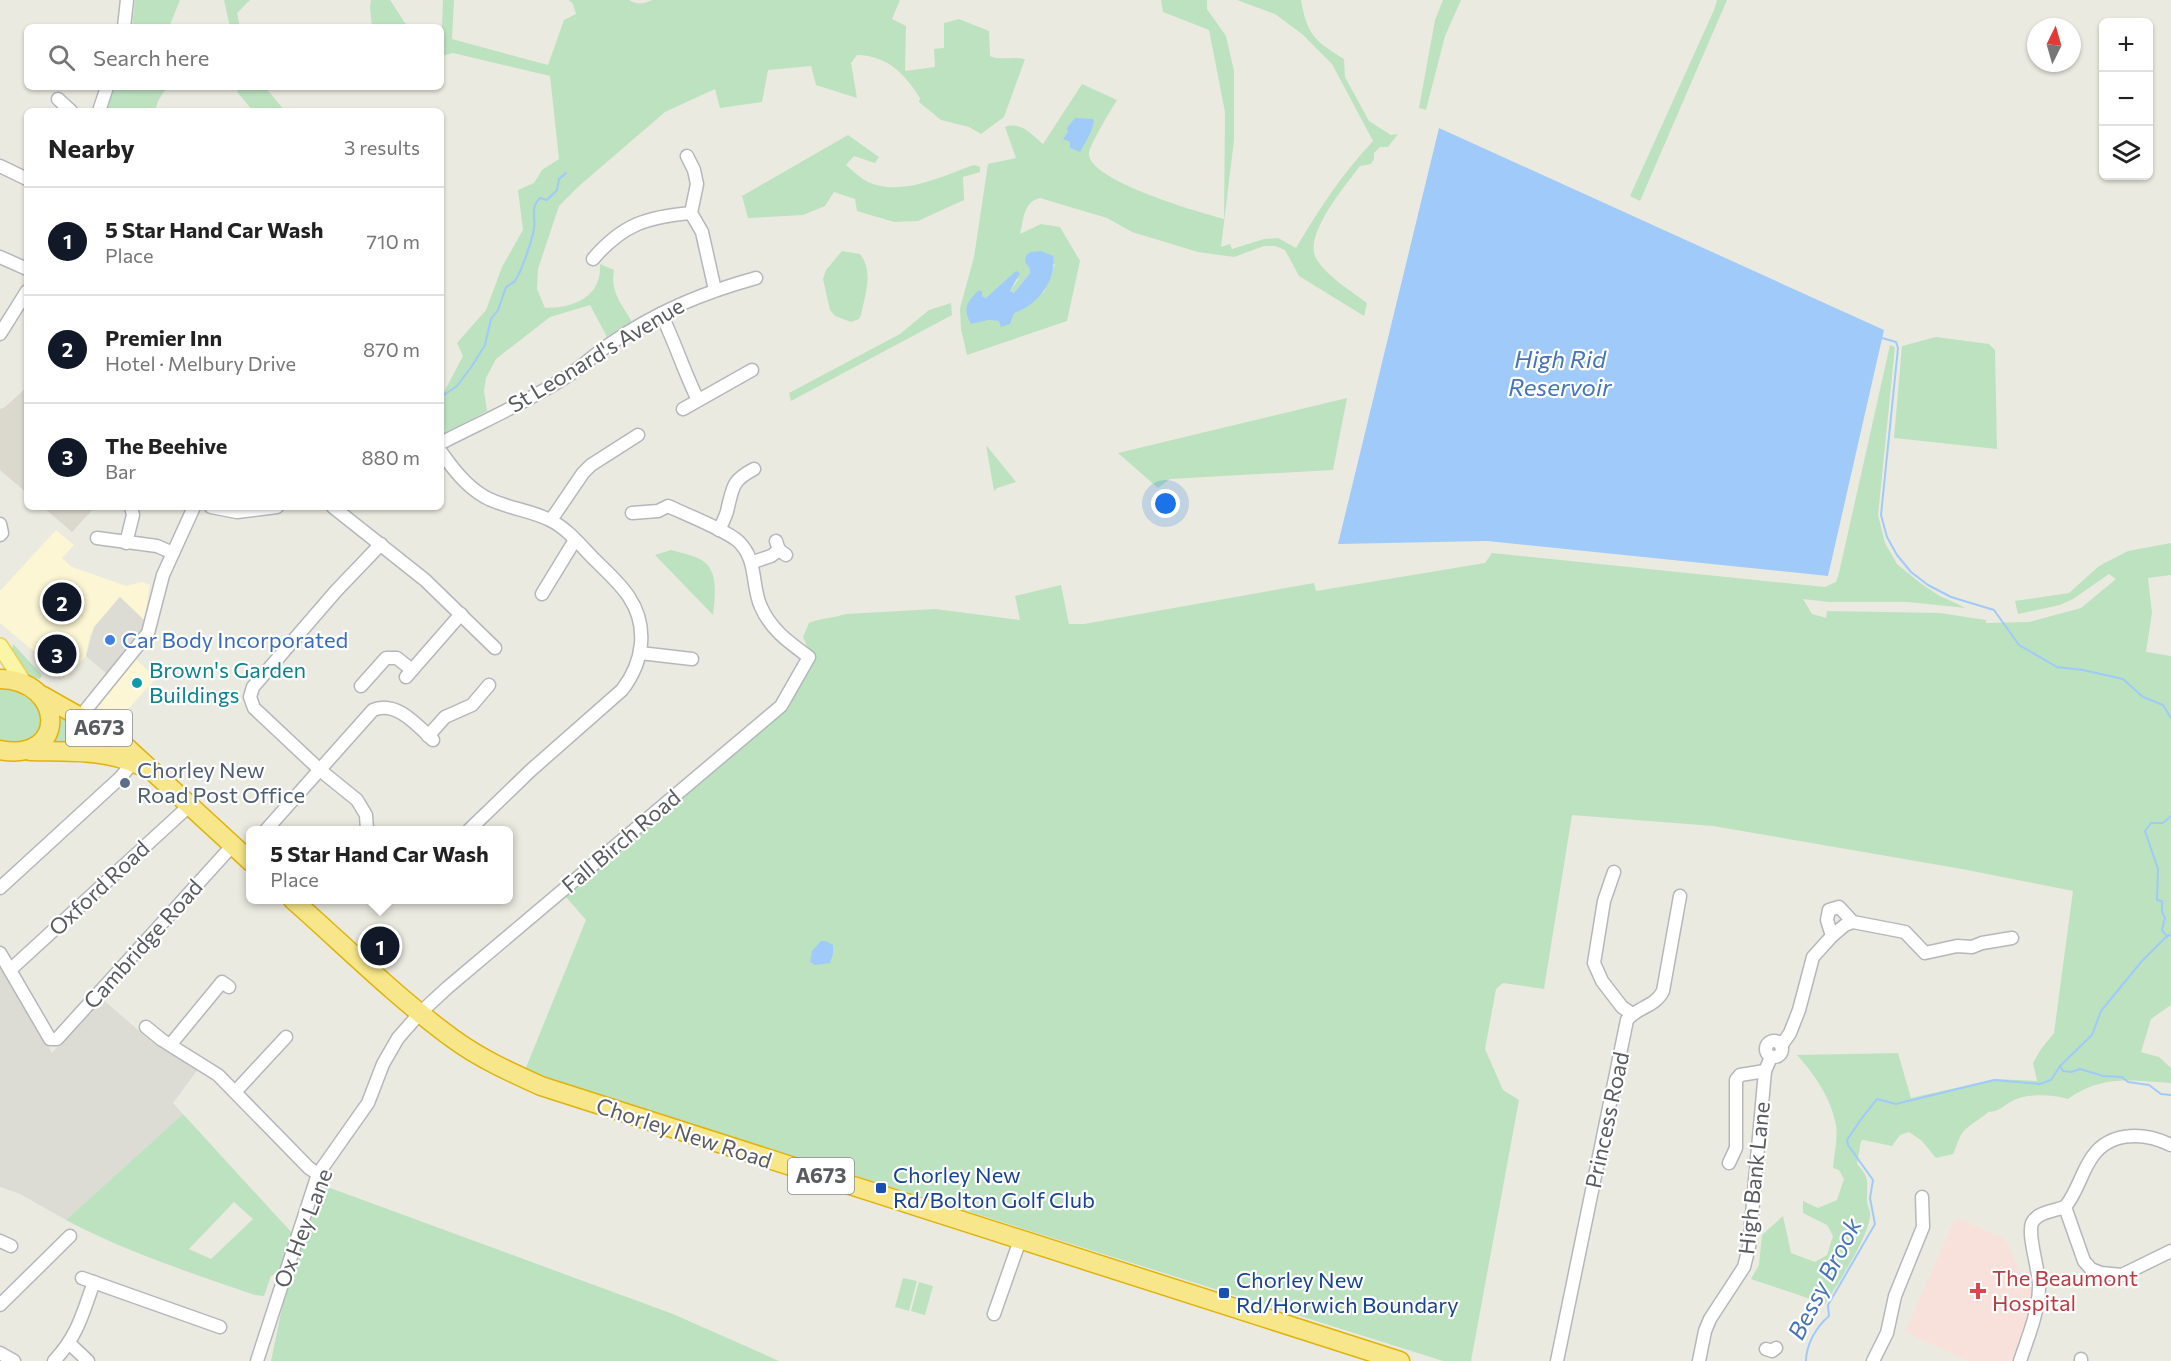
<!DOCTYPE html>
<meta charset="utf-8">
<style>
:root{--surface:#fff;--page:#f6f6f6;--text:#222;--muted:#767676;--line:#e0e0e0;--accent:#111827}
body{margin:0;font-family:Commissioner,sans-serif;background:var(--page);color:var(--text)}
.controls{position:absolute;right:18px;top:18px;display:grid;overflow:hidden;border-radius:9px;box-shadow:0 2px 4px #0004}
.controls button{width:54px;height:54px;display:grid;place-items:center;padding:0;border:0;border-bottom:2px solid var(--line);background:var(--surface);color:var(--text);font:30px sans-serif}
.compass{position:absolute;left:2027px;top:18px;width:54px;height:54px;border-radius:50%;background:var(--surface);box-shadow:0 2px 4px #0004;rotate:5deg}
.you{position:absolute;left:1166px;top:504px;width:21px;height:21px;margin:-15px;border:4px solid #fff;border-radius:50%;background:#1a73e8;box-shadow:0 0 0 9px #1a73e833}
.badge{display:grid;place-items:center;width:39px;height:39px;border-radius:50%;background:var(--accent);color:#fff;font-size:20px;font-weight:700}
.pin{position:absolute;translate:-50% -50%;border:3px solid #fff;box-shadow:0 2px 6px #0006}
.popup{position:absolute;left:246px;top:826px;width:267px;height:78px;box-sizing:border-box;display:grid;place-content:center;border-radius:9px;background:var(--surface);filter:drop-shadow(0 2px 4px #0005);font-size:20px;white-space:nowrap;color:var(--muted)}
.popup b{font-size:22px;color:var(--text)}
.popup::after{content:'';position:absolute;left:50%;top:100%;margin-left:-12px;border:12px solid transparent;border-top-color:var(--surface)}
.list{margin:0;padding:0;list-style:none}
h2{display:flex;justify-content:space-between;align-items:center;height:78px;margin:0;padding:0 24px;font-size:26px}
h2 small{font-size:20px;font-weight:400;color:var(--muted)}
.list li{display:grid;grid-template-columns:39px 1fr auto;gap:18px;align-items:center;box-sizing:border-box;height:108px;padding:0 24px;border-top:2px solid var(--line)}
.list b{display:block;font-size:22px;white-space:nowrap}
.list p{margin:0;font-size:20px;white-space:nowrap;color:var(--muted)}
.list em{font-size:20px;font-style:normal;color:var(--muted)}
.icon{flex:none;width:33px;height:33px;fill:none;stroke:currentColor;stroke-width:2;stroke-linecap:round;stroke-linejoin:round}
.map{position:relative;flex:none;width:2171px;height:1361px;overflow:hidden}
.search{position:absolute;background:var(--surface);box-shadow:0 2px 4px #0004;left:24px;top:24px;width:420px;height:66px;display:flex;align-items:center;gap:15px;box-sizing:border-box;padding:0 21px;border-radius:9px;color:var(--muted);font-size:22px}
.panel{position:absolute;background:var(--surface);box-shadow:0 2px 4px #0004;left:24px;top:108px;width:420px;height:402px;border-radius:9px}
.map>svg:first-child{display:block}
</style>
<div class="map">
<svg width="2171" height="1361" viewBox="0 0 2171 1361">
<rect width="100%" height="100%" fill="#ebeae0"/>
<g fill="#fcf6d4">
<polygon points="56,530 74,545 62,558 72,567 126,586 142,582 150,585 144,620 119,597 90,635 86,656 66,678 0,623 0,591"/>
<polygon points="127,651 156,678 115,724 86,697"/>
</g>
<g fill="#dcdbd4">
<polygon points="120,597 144,620 141,633 107,674 86,656 94,627"/>
<polygon points="4,962 52,1053 101,998 152,1042 198,1069 173,1103 183,1114 66,1220 20,1194 0,1187 0,966"/>
</g>
<g fill="#dbd9ce">
<polygon points="27,387 27,493 0,470 0,409 5,407"/>
<polygon points="43,507 95,507 72,532"/>
</g>
<polygon fill="#f9e1db" points="1962,1220 2005,1239 2022,1275 2026,1277 2035,1278 2029,1322 2014,1361 1968,1361 1905,1332 1954,1221"/>
<g fill="#bde2c0" fill-rule="evenodd">
<polygon points="135,0 180,0 169,27 132,27"/>
<polygon points="224,0 250,0 237,13 240,27 230,27"/>
<polygon points="371,0 390,0 405,23 412,27 372,27 370,8"/>
<path d="M443 0H454L452 39 548 65 564 20 576 14 573 4 569 0H629C637 5 644 4 652 0H900L892 19 906 26 905 71 935 67 934 49 944 48V23L959 19 989 31 990 56C1001 61 1012 56 1025 59L1004 117 981 134 969 127 941 120 919 102 920 98C904 73 888 56 857 55L851 63 857 98 816 85 811 66 768 70 762 102 720 108 715 89 665 112 579 186 559 206 538 269 537 289 545 308C574 308 602 297 600 264L614 270C610 292 621 303 632 322L607 337 590 305 550 317 496 359 486 378 484 391 487 411 441 436V392H444L463 356 457 343 486 310 502 267 523 230 518 190 534 183 542 170 559 159 550 76 453 53 441 56Z"/>
<path d="M1161 0H1207V9L1226 36 1234 71V140L1221 247 1230 244 1232 249 1264 239 1278 238 1296 248C1319 209 1342 174 1373 141L1332 64 1302 34 1275 14 1237 0H1301C1307 35 1315 41 1344 59L1345 77 1369 121 1391 135 1398 134 1388 147H1380L1374 153V159L1371 164 1360 166C1346 185 1301 237 1317 260 1329 278 1350 290 1367 303L1364 316 1299 276 1285 250 1275 246H1264L1234 257 1198 252 1132 232 1107 218 1040 198C1023 202 1024 219 1020 234L1041 224 1060 227 1080 261 1067 321 967 355 961 329 960 308 974 257 988 164 1016 158 1005 127C1021 121 1031 134 1043 144L1082 84 1117 100C1111 110 1090 144 1089 153 1086 180 1201 213 1224 219L1225 112 1209 30 1163 12ZM1055 264 1044 292 999 321 988 320 979 290 982 291V296L986 298 1019 278 1010 291 1014 293 1030 273 1029 267Z"/>
<polygon points="1443,0 1461,0 1445,36 1426,110 1419,108 1435,20"/>
<polygon points="1717,0 1727,0 1640,201 1630,196 1714,10"/>
<polygon points="113,87 167,87 158,101 155,111 106,111"/>
<polygon points="237,87 265,87 285,111 253,111 238,93"/>
<path d="M848 135 879 157 875 163 854 156 846 165C852 170 861 179 868 182 902 197 942 176 974 165L980 167V172L963 177 964 200 918 221 894 222 857 211 855 199 834 192 825 206 803 215 748 218 742 196Z"/>
<path d="M842 251 860 254C874 272 865 295 861 315L859 319 851 322 835 316 830 310 823 279 826 270Z"/>
<polygon points="951,303 952,315 791,401 789,393 900,334 929,310"/>
<polygon points="1936,337 1989,344 1995,350 1997,449 1894,438 1902,346"/>
<path d="M1890 345 1895 347 1878 515 1885 543 1897 564 1919 582 1938 595 1966 608 1908 602H1829L1803 599 1812 614 1826 618 1827 611 1940 613 1986 620V623L2029 622 2081 608 2116 579 2109 574 2073 599 2060 605 2018 614 2015 601 2069 593 2099 566 2128 551 2171 543V575L2148 578 2152 613 2146 652 2171 656V1005L2151 1019 2141 1052 2159 1057 2171 1068V1083C2130 1081 2104 1074 2068 1099 2054 1095 2028 1093 2014 1100 2003 1105 2002 1111 1988 1112 1980 1120 1967 1125 1961 1135 1958 1140 1956 1148 1953 1154L1936 1158 1922 1141 1909 1132 1900 1135 1892 1146 1863 1140 1861 1141 1857 1164C1870 1178 1867 1181 1867 1198 1866 1204 1871 1210 1870 1216 1869 1236 1837 1285 1825 1304L1751 1279 1759 1265 1762 1235 1783 1216 1791 1253 1815 1262 1827 1255 1833 1236 1827 1225 1803 1213V1201L1818 1208 1837 1200 1844 1179 1839 1170 1833 1168C1834 1155 1838 1138 1836 1125 1831 1098 1815 1075 1797 1055L1898 1053 1911 1098 1996 1079 2037 1081 2033 1063 2041 1049 2054 1033 2073 891 1962 869 1713 826 1572 815 1544 989 1503 983 1496 989 1485 1049 1503 1090 1519 1100 1471 1361H1443L539 1076 525 1070 586 920 566 897 767 723 812 658 803 637 809 623C821 618 833 618 846 614L935 609 1020 620 1015 596 1061 585 1069 624H1084L1314 583 1316 591 1485 563 1492 553 1825 587 1836 582 1839 573Z"/>
<polygon points="1347,398 1333,470 1170,479 1158,488 1118,453"/>
<polygon points="986,445 1016,482 997,488 994,491"/>
<path d="M671 550C681 553 695 555 703 561 719 572 715 598 713 615L655 555Z"/>
<path d="M13 644 40 673 42 675 40 679C27 678 18 660 12 650Z"/>
<polygon points="0,685 10,686 35,698 45,722 29,744 0,743"/>
<polygon points="53,707 95,732 95,742 92,745 44,745"/>
<path d="M183 1114 293 1234 280 1271 271 1276 264 1296 255 1295C191 1273 126 1252 66 1220ZM234 1202 253 1219 211 1259 189 1249Z"/>
<polygon points="322,1185 673,1314 779,1361 271,1361 283,1303"/>
<polygon points="903,1278 917,1281 909,1311 895,1307"/>
<polygon points="919,1282 933,1286 925,1315 911,1311"/>
</g>
<g fill="#a0cafa">
<polygon points="1075,118 1093,119 1094,121 1091,132 1080,152 1070,148 1070,142 1063,139 1068,132 1067,128"/>
<polygon points="1439,128 1884,330 1828,576 1487,541 1338,544"/>
<path d="M1041 251 1053 256C1057 280 1037 306 1014 313L1010 324 1001 327 999 321 988 320 971 324C962 308 967 302 979 290L982 291V296L986 298 1016 271 1020 273 1010 291 1014 293 1030 273 1029 267 1025 262 1026 256 1030 252Z"/>
<polygon points="821,941 826,941 833,945 833,954 830,963 815,965 810,962 812,951"/>
</g>
<g fill="none" stroke-linecap="round" stroke-linejoin="round">
<g stroke="#a0cafa" stroke-width="2">
<polyline points="1882,338 1896,342 1898,348 1881,515 1887,537 1897,555 1911,572 1928,585 1951,597 1994,610 2019,645 2057,667 2083,670 2123,679 2143,697 2163,705 2171,718"/>
<path d="M441 397 457 386 472 366 485 345 491 319 498 310 506 287C508 286 512 283 514 282 521 274 532 240 534 229 536 218 530 207 540 198L547 200 557 190 559 179 566 173"/>
<polyline points="2167,937 2162,930 2165,918 2162,912 2162,901 2157,900 2158,869 2145,831 2151,823 2163,823 2171,816"/>
<polyline points="2060,1066 2063,1071 2071,1072 2080,1069 2103,1076 2122,1077 2128,1082 2149,1085 2161,1094 2171,1095"/>
<path d="M1806 1361C1806 1345 1816 1327 1829 1316L1828 1305 1875 1224 1870 1198 1873 1180 1848 1145 1847 1140 1862 1118 1877 1099 1896 1104 1994 1080 2040 1084 2051 1080 2060 1066 2092 1035 2101 1011 2142 961 2168 935 2171 936"/>
</g>
<defs>
<g id="minor">
<polyline points="124,27 127,0"/>
<polyline points="58,99 71,111"/>
<polyline points="99,111 107,87"/>
<polyline points="687,156 694,170 697,184 691,213 702,232 715,290"/>
<polyline points="0,166 27,179"/>
<polyline points="0,257 27,269"/>
<path d="M593 259C623 224 647 217 691 213"/>
<path d="M661 314C675 342 684 372 698 400"/>
<polyline points="0,334 27,291"/>
<polyline points="683,409 752,370"/>
<path d="M441 443C482 422 527 402 566 377 582 367 595 354 610 344 656 312 702 293 756 278"/>
<path d="M441 452C454 470 466 486 485 497 505 508 530 510 550 520 568 529 581 546 595 560 606 571 620 583 629 597 649 627 643 663 622 690L530 771 469 830"/>
<polyline points="211,507 237,512 277,507"/>
<polyline points="333,507 425,580 495,648"/>
<polyline points="551,520 583,473 591,465 638,435"/>
<polyline points="0,524 2,533 0,535"/>
<path d="M719 530C722 523 727 515 728 507 733 486 733 480 754 469"/>
<polyline points="97,538 157,546 173,553"/>
<polyline points="776,541 779,550 786,555"/>
<polyline points="126,543 133,515 131,507"/>
<polyline points="753,562 771,556 779,550"/>
<polyline points="542,594 575,540"/>
<polyline points="640,653 692,659"/>
<polyline points="406,677 461,614"/>
<polyline points="361,686 386,658 397,658 412,670"/>
<polyline points="80,717 148,633 163,575 194,507"/>
<polyline points="428,736 445,717 472,705 489,685"/>
<path d="M266 830 373 710C396 700 417 725 433 740"/>
<polyline points="367,830 366,815 357,800 320,770 254,708 250,697 253,687 336,591 381,544"/>
<polyline points="1614,872 1604,901 1594,963 1602,981 1622,1007 1632,1014"/>
<polyline points="0,888 121,777 133,762"/>
<polyline points="1832,936 1827,920 1829,910 1839,907 1853,922"/>
<polyline points="0,953 50,1039 57,1039 232,846"/>
<polyline points="10,970 189,806"/>
<polyline points="146,1027 162,1040 218,1075 309,1168 318,1174"/>
<circle cx="1774" cy="1049" r="8"/>
<polyline points="171,1044 222,982 229,987"/>
<polyline points="1781,1046 1790,1033 1799,1010 1813,957 1832,936 1845,925 1853,922 1905,932 1925,953 1957,946 1972,947 1982,943 2012,938"/>
<polyline points="235,1092 286,1037"/>
<path d="M2171 1145C2142 1131 2106 1131 2089 1162 2080 1177 2076 1194 2065 1207L2084 1261 2091 1269 2101 1273 2122 1275 2171 1251"/>
<polyline points="1729,1163 1736,1148 1736,1080 1740,1075 1765,1071"/>
<polyline points="0,1241 11,1246"/>
<polyline points="82,1278 220,1327"/>
<polyline points="0,1305 70,1236"/>
<polyline points="994,1314 1020,1240"/>
<polyline points="70,1344 88,1361"/>
<polyline points="1766,1349 1772,1351 1776,1348"/>
<polyline points="0,1353 14,1361"/>
<path d="M54 1361C78 1335 82 1315 94 1282"/>
<path d="M257 1361 318 1174 368 1103 383 1064 398 1038 420 1013 447 988 781 706 809 657C790 643 771 630 761 607 751 585 758 561 739 542 728 531 685 514 668 506L658 511 632 513"/>
<path d="M1557 1361 1627 1020C1637 1007 1655 1007 1663 991L1680 896"/>
<polyline points="1699,1361 1705,1331 1710,1319 1744,1267 1749,1247 1765,1071 1771,1057"/>
<polyline points="1873,1361 1887,1333 1895,1296 1923,1227 1922,1197"/>
<path d="M2020 1361C2028 1337 2038 1314 2039 1288 2040 1271 2027 1236 2032 1223 2037 1212 2054 1211 2065 1207"/>
<polyline points="2081,1361 2081,1359"/>
</g>
<polyline id="major" points="0,646 24,683"/>
<g id="highway">
<path d="M0 679C65 680 69 763 0 750"/>
<polyline points="43,696 103,730 124,745 251,862"/>
<path d="M30 751C66 752 105 749 139 765"/>
<path d="M293 900C345 946 396 997 452 1038 479 1058 510 1072 541 1086L1400 1361"/>
</g>
</defs>
<use href="#minor" stroke="#b5b7bc" stroke-width="15"/>
<use href="#major" stroke="#ead05a" stroke-width="18"/>
<use href="#highway" stroke="#e0b30b" stroke-width="21"/>
<use href="#minor" stroke="#fff" stroke-width="12"/>
<use href="#major" stroke="#fbf6a5" stroke-width="15"/>
<use href="#highway" stroke="#f7e78a" stroke-width="18"/>
</g>
<circle fill="#3f7fe0" stroke="#fff" stroke-width="2" cx="110" cy="640" r="6"/>
<circle fill="#0f9aa8" stroke="#fff" stroke-width="2" cx="137" cy="683" r="6"/>
<circle fill="#5c6f8a" stroke="#fff" stroke-width="2" cx="125" cy="783" r="6"/>
<g fill="#1a4fb4" stroke="#fff" stroke-width="2">
<rect x="875" y="1182" width="12" height="12" rx="3"/>
<rect x="1218" y="1287" width="12" height="12" rx="3"/>
</g>
<path fill="#e0444e" stroke="#fff" stroke-width="2" d="M1975 1282h6v6h6v6h-6v6h-6v-6h-6v-6h6z"/>
<g text-anchor="middle" stroke-width="4.5" stroke-linejoin="round" paint-order="stroke">
<g fill="#fff" stroke="#8a8c90" stroke-width="1.5">
<rect x="66" y="710" width="66" height="36" rx="4.5"/>
<rect x="788" y="1158" width="66" height="36" rx="4.5"/>
</g>
<g font-size="21" font-weight="bold" fill="#585b60">
<text x="99" y="735">A673</text>
<text x="821" y="1183">A673</text>
</g>
<g font-size="22" fill="#585b60" stroke="#fff">
<text transform="translate(596 355) rotate(-31)" y="8">St Leonard's Avenue</text>
<text transform="translate(621 841) rotate(-40)" y="8">Fall Birch Road</text>
<text transform="translate(99 888) rotate(-43)" y="8">Oxford Road</text>
<text transform="translate(143 944) rotate(-48)" y="8">Cambridge Road</text>
<text transform="translate(1607 1120) rotate(-78)" y="8">Princess Road</text>
<text transform="translate(684 1133) rotate(18)" y="8">Chorley New Road</text>
<text transform="translate(1754 1178) rotate(-84)" y="8">High Bank Lane</text>
<text transform="translate(303 1228) rotate(-69)" y="8">Ox Hey Lane</text>
</g>
<g font-size="22" fill="#366cbe" stroke="#fff" text-anchor="start">
<text x="122" y="648">Car Body Incorporated</text>
</g>
<g font-size="22" fill="#0d838f" stroke="#fff" text-anchor="start">
<text x="149" y="678">Brown's Garden<tspan x="149" dy="25">Buildings</tspan></text>
</g>
<g font-size="22" fill="#4e5e75" stroke="#fff" text-anchor="start">
<text x="137" y="778">Chorley New<tspan x="137" dy="25">Road Post Office</tspan></text>
</g>
<g font-size="22" fill="#164399" stroke="#fff" text-anchor="start">
<text x="893" y="1183">Chorley New<tspan x="893" dy="25">Rd/Bolton Golf Club</tspan></text>
<text x="1236" y="1288">Chorley New<tspan x="1236" dy="25">Rd/Horwich Boundary</tspan></text>
</g>
<g font-size="22" fill="#be3a42" stroke="#fff" text-anchor="start">
<text x="1992" y="1286">The Beaumont<tspan x="1992" dy="25">Hospital</tspan></text>
</g>
<g font-size="24" font-style="italic" fill="#4573bc" stroke="#fff">
<text x="1560" y="368">High Rid<tspan x="1560" dy="28">Reservoir</tspan></text>
<text transform="translate(1825 1279) rotate(-63)" y="8">Bessy Brook</text>
</g>
</g>
</svg>
<div class="controls">
<button>+</button>
<button>−</button>
<button><svg class="icon" aria-label="layers" viewBox="0 0 24 24"><path d="M12 4l9 5-9 5-9-5zM3 14l9 5 9-5"/></svg></button>
</div>
<svg class="compass" viewBox="-18 -18 36 36"><path d="M0-13l5 13h-10z" fill="#e53935"/><path d="M0 13l5-13h-10z" fill="#767676"/></svg>
<div class="you"></div>
<div class="pin badge" style="left:380px;top:946px">1</div>
<div class="popup"><b>5 Star Hand Car Wash</b>Place</div>
<div class="pin badge" style="left:62px;top:602px">2</div>
<div class="pin badge" style="left:57px;top:654px">3</div>
<div class="search"><svg class="icon" aria-label="search" viewBox="0 0 24 24"><circle cx="10" cy="10" r="6"/><path d="M15 15l6 6"/></svg>Search here</div>
<section class="panel">
<h2>Nearby<small>3 results</small></h2>
<ul class="list">
<li><span class="badge">1</span><div><b>5 Star Hand Car Wash</b><p>Place</p></div><em>710 m</em></li>
<li><span class="badge">2</span><div><b>Premier Inn</b><p>Hotel · Melbury Drive</p></div><em>870 m</em></li>
<li><span class="badge">3</span><div><b>The Beehive</b><p>Bar</p></div><em>880 m</em></li>
</ul>
</section>
</div>
